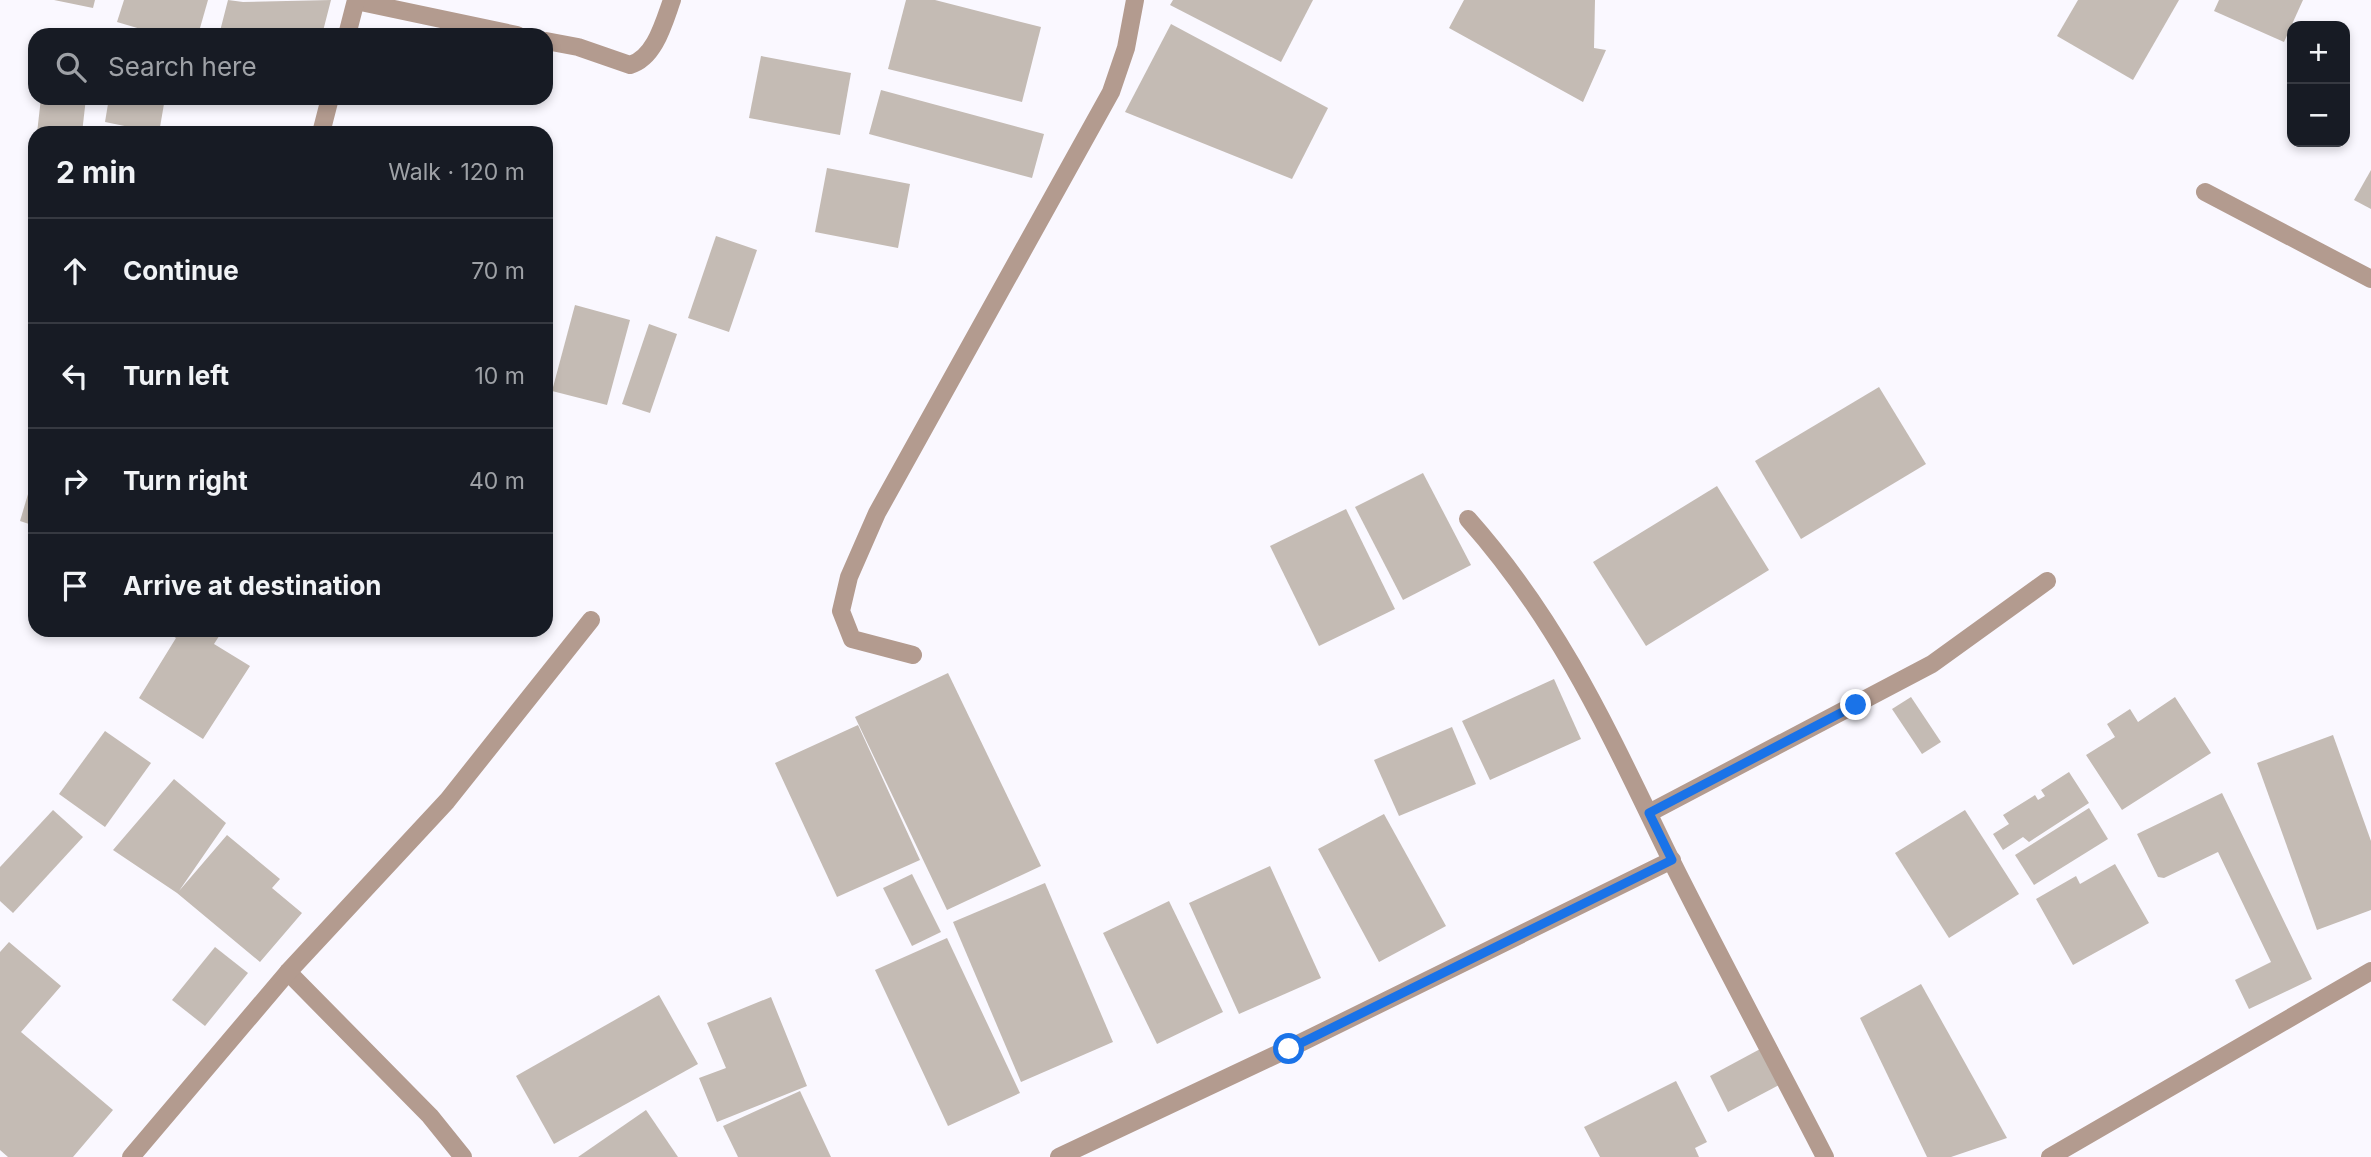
<!DOCTYPE html>
<meta charset="utf-8">
<style>
:root{--surface:#171b24;--page:#242831;--text:#f1f3f6;--muted:#9ea1a6;--line:#363941}
body{margin:0;font-family:Inter,sans-serif;background:var(--page);color:var(--text)}
.controls{position:absolute;right:21px;top:21px;display:grid;overflow:hidden;border-radius:14px;box-shadow:0 4px 10px #0003}
.controls button{width:63px;height:63px;display:grid;place-items:center;padding:0;border:0;border-bottom:2px solid var(--line);background:var(--surface);color:var(--text);font:35px sans-serif}
.stop{position:absolute;width:21px;height:21px;margin:-16px;border:5px solid #1a73e8;border-radius:50%;background:#fff}
.stop.end{background:#1a73e8;border-color:#fff;box-shadow:0 2px 7px #0008}
.list{margin:0;padding:0;list-style:none}
h2{display:flex;justify-content:space-between;align-items:center;height:91px;margin:0;padding:0 28px;font-size:30px}
h2 small{font-size:23px;font-weight:400;color:var(--muted)}
.list li{display:grid;grid-template-columns:46px 1fr auto;gap:21px;align-items:center;box-sizing:border-box;height:105px;padding:0 28px;border-top:2px solid var(--line)}
.list b{display:block;font-size:26px;white-space:nowrap}
.list em{font-size:23px;font-style:normal;color:var(--muted)}
.icon{flex:none;width:38px;height:38px;fill:none;stroke:currentColor;stroke-width:2;stroke-linecap:round;stroke-linejoin:round}
.map{position:relative;flex:none;width:2371px;height:1157px;overflow:hidden}
.search{position:absolute;background:var(--surface);box-shadow:0 4px 10px #0003;left:28px;top:28px;width:525px;height:77px;display:flex;align-items:center;gap:18px;box-sizing:border-box;padding:0 24px;border-radius:21px;color:var(--muted);font-size:26px}
.panel{position:absolute;background:var(--surface);box-shadow:0 4px 10px #0003;left:28px;top:126px;width:525px;height:511px;border-radius:21px}
.map>svg:first-child{display:block}
</style>
<div class="map">
<svg width="2371" height="1157" viewBox="0 0 2371 1157">
<rect width="100%" height="100%" fill="#faf8ff"/>
<g fill="#c4bbb4">
<polygon points="54,0 95,0 93,8"/>
<polygon points="124,0 208,0 198,35 161,35 117,22"/>
<polygon points="228,0 243,2 331,0 322,35 219,35"/>
<polygon points="906,0 935,0 1041,27 1022,102 888,69"/>
<polygon points="1173,0 1313,0 1281,62 1170,5"/>
<polygon points="1464,0 1595,0 1594,48 1606,50 1583,102 1449,28"/>
<polygon points="2078,0 2179,0 2133,80 2057,36"/>
<polygon points="2219,0 2303,0 2284,42 2214,11"/>
<polygon points="1171,24 1328,108 1292,179 1125,112"/>
<polygon points="761,56 851,73 840,135 749,118"/>
<polygon points="881,90 1044,134 1032,178 869,134"/>
<polygon points="41,98 86,98 82,133 37,133"/>
<polygon points="109,98 165,98 159,133 105,122"/>
<polygon points="412,126 446,131 445,133 411,133"/>
<polygon points="827,168 910,184 898,248 815,232"/>
<polygon points="2371,170 2371,209 2354,200"/>
<polygon points="716,236 757,250 729,332 688,318"/>
<polygon points="575,305 630,320 607,405 552,391"/>
<polygon points="649,324 677,334 650,413 622,404"/>
<polygon points="1879,387 1926,464 1801,539 1755,461"/>
<polygon points="1423,473 1471,565 1403,600 1355,507"/>
<polygon points="34,474 35,474 35,526 20,521"/>
<polygon points="1717,486 1769,570 1646,646 1593,562"/>
<polygon points="1346,509 1395,609 1319,646 1270,546"/>
<polygon points="164,630 223,630 214,644 250,666 203,739 139,698 176,638"/>
<polygon points="948,673 1041,866 947,910 855,717"/>
<polygon points="1554,679 1581,739 1490,780 1462,721"/>
<polygon points="1911,697 1941,742 1922,754 1892,709"/>
<polygon points="2175,697 2211,753 2122,810 2086,755 2115,737 2107,724 2130,709 2138,722"/>
<polygon points="858,725 920,860 837,897 775,763"/>
<polygon points="1452,727 1476,784 1399,816 1374,760"/>
<polygon points="105,731 151,763 105,827 59,794"/>
<polygon points="2333,735 2371,841 2371,910 2317,930 2257,763"/>
<polygon points="2069,772 2089,803 2029,842 2023,837 2003,850 1993,834 2009,824 2003,815 2035,795 2038,800 2045,796 2041,790"/>
<polygon points="174,779 226,823 179,891 227,835 280,879 272,888 302,913 260,962 177,893 113,850"/>
<polygon points="2222,793 2312,979 2249,1009 2235,980 2271,962 2218,852 2164,878 2158,877 2137,834"/>
<polygon points="2089,808 2108,839 2034,885 2015,855"/>
<polygon points="53,810 83,837 13,913 0,901 0,867"/>
<polygon points="1965,810 2019,894 1949,938 1895,853"/>
<polygon points="1384,814 1446,926 1379,962 1318,849"/>
<polygon points="2115,864 2149,923 2073,965 2036,899 2076,876 2080,884"/>
<polygon points="1270,866 1321,978 1239,1014 1189,903"/>
<polygon points="912,874 941,932 912,946 883,888"/>
<polygon points="1045,883 1113,1042 1021,1082 953,922"/>
<polygon points="1169,901 1223,1012 1157,1044 1103,933"/>
<polygon points="947,938 1020,1093 948,1126 875,970"/>
<polygon points="9,942 61,986 21,1032 113,1110 73,1157 8,1157 0,1150 0,952"/>
<polygon points="215,947 248,973 205,1026 172,1000"/>
<polygon points="1921,984 2007,1138 1951,1157 1927,1157 1860,1018"/>
<polygon points="659,995 698,1064 554,1144 516,1076"/>
<polygon points="771,997 807,1086 717,1122 699,1078 726,1068 707,1023"/>
<polygon points="1762,1048 1781,1084 1728,1112 1710,1076"/>
<polygon points="1676,1081 1707,1142 1695,1148 1699,1157 1600,1157 1584,1127"/>
<polygon points="800,1091 831,1157 738,1157 723,1126"/>
<polygon points="646,1110 678,1157 578,1157"/>
</g>
<g fill="none" stroke-linecap="round" stroke-linejoin="round">
<g stroke="#b39b8f" stroke-width="18">
<polyline points="356,1 517,35"/>
<polyline points="347,35 356,0"/>
<path d="M546 41 578 47 630 65C655 58 664 22 672 0"/>
<polyline points="321,133 330,98"/>
<polyline points="2205,192 2371,279"/>
<path d="M1468 519C1562 625 1610 735 1671 860 1721 960 1774 1058 1825 1157"/>
<polyline points="913,655 852,639 841,611 849,577 877,513 1111,92 1126,48 1135,0"/>
<polyline points="1649,813 1932,664 2047,581"/>
<polyline points="288,972 430,1116 463,1157"/>
<polyline points="131,1157 288,972 447,801 591,620"/>
<polyline points="1059,1157 1288,1049 1672,860"/>
<polyline points="2050,1157 2371,971"/>
</g>
</g>
<g fill="none" stroke-linecap="round" stroke-linejoin="round">
<polyline stroke="#1a73e8" stroke-width="9" points="1289,1049 1672,860 1649,813 1856,705"/>
</g>
</svg>
<div class="controls">
<button>+</button>
<button>−</button>
</div>
<div class="stop" style="left:1289px;top:1049px"></div>
<div class="stop end" style="left:1856px;top:705px"></div>
<div class="search"><svg class="icon" aria-label="search" viewBox="0 0 24 24"><circle cx="10" cy="10" r="6"/><path d="M15 15l6 6"/></svg>Search here</div>
<section class="panel">
<h2>2 min<small>Walk · 120 m</small></h2>
<ul class="list">
<li><svg class="icon" aria-label="ahead" viewBox="0 0 24 24"><path d="M12 20V5M6 11l6-6 6 6"/></svg><div><b>Continue</b></div><em>70 m</em></li>
<li><svg class="icon" aria-label="left" viewBox="0 0 24 24"><path d="M17 20v-9H6M10 6l-5 5 5 5"/></svg><div><b>Turn left</b></div><em>10 m</em></li>
<li><svg class="icon" aria-label="right" viewBox="0 0 24 24"><path d="M7 20v-9h11M14 6l5 5-5 5"/></svg><div><b>Turn right</b></div><em>40 m</em></li>
<li><svg class="icon" aria-label="arrive" viewBox="0 0 24 24"><path d="M6 21V4h12l-3 4 3 4H6"/></svg><div><b>Arrive at destination</b></div></li>
</ul>
</section>
</div>
